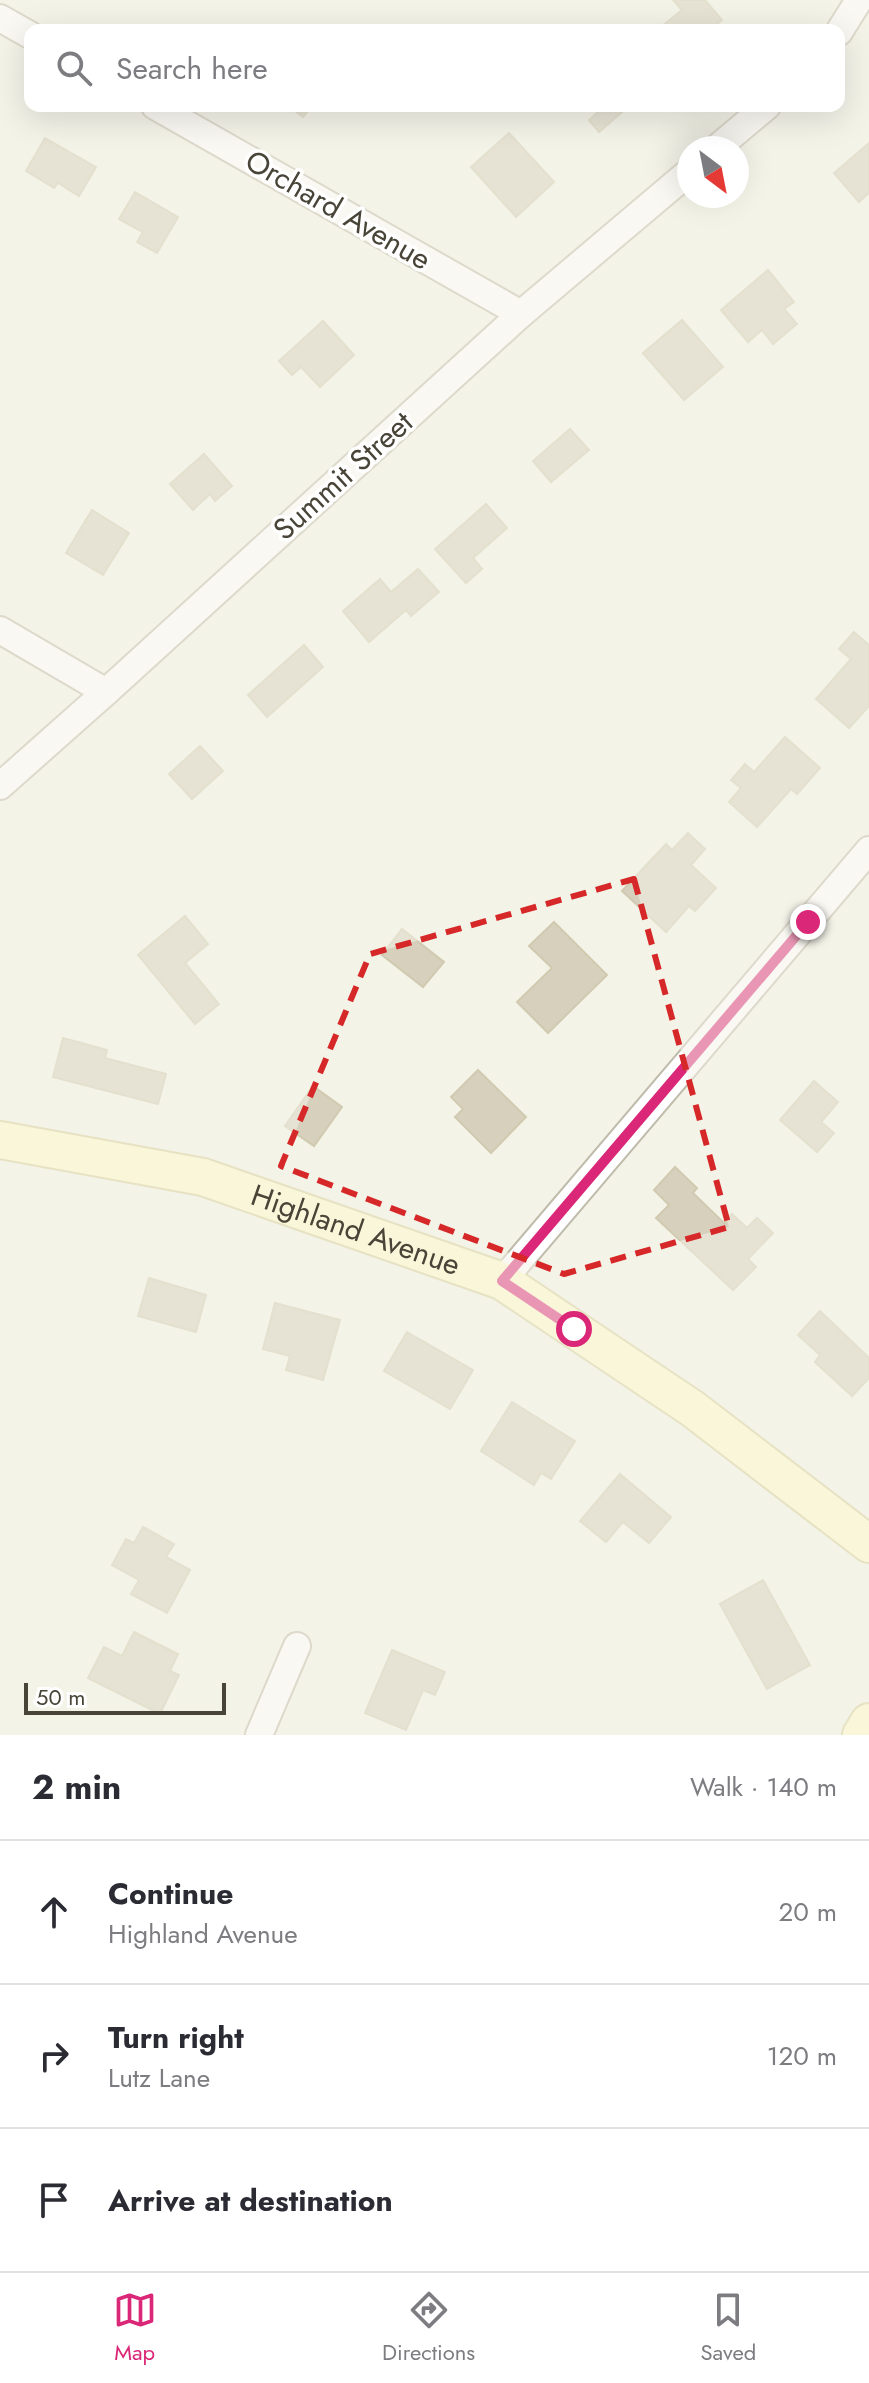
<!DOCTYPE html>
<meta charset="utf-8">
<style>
:root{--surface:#fff;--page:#f7f7f7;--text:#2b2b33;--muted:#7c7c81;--line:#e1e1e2;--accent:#db2777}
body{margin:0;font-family:Jost,sans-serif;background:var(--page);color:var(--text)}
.compass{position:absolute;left:677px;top:136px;width:72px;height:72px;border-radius:50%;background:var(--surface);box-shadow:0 8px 32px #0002;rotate:148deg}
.scale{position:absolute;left:24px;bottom:20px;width:202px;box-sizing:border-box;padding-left:8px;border:4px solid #484437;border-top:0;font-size:22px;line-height:28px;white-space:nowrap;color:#484437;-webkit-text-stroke:6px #fff;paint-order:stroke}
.stop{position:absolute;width:24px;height:24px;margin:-18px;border:6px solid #db2777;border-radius:50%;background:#fff}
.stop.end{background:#db2777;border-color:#fff;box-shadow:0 2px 8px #0008}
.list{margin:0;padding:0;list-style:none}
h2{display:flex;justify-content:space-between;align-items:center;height:104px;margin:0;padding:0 32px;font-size:34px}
h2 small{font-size:26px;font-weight:400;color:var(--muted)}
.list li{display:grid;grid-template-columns:52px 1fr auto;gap:24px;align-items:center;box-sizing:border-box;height:144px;padding:0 32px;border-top:2px solid var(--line)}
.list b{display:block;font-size:30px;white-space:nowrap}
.list p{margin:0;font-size:26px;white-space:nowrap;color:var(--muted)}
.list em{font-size:26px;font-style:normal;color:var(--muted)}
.icon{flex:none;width:44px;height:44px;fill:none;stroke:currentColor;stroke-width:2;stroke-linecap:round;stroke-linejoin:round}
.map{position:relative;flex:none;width:869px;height:1735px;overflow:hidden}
.search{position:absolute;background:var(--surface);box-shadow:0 8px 32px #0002;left:24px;right:24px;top:24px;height:88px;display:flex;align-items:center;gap:20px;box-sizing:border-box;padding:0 28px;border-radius:16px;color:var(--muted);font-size:30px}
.sheet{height:536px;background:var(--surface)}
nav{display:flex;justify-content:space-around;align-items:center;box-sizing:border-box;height:112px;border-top:2px solid var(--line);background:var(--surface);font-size:22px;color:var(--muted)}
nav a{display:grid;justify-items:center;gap:4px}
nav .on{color:var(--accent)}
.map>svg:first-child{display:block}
</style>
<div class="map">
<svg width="869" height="1735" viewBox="0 0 869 1735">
<rect width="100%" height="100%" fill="#f4f3e8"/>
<g fill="#d6d0bd" stroke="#d1cab0" stroke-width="2">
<polygon points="673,0 705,0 722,20 709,30 657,30 682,10"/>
<polygon points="289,106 312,106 303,117"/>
<polygon points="598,106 629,106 599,132 589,120 601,109"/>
<polygon points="509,133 554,182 516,217 471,167"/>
<polygon points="45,138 96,167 79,196 58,183 54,188 26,171"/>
<polygon points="869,143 869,193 859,202 834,173"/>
<polygon points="135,192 178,217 157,253 137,242 143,232 119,219"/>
<polygon points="768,270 794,302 784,309 797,324 773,344 762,330 748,342 721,310"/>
<polygon points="682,320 723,367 684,400 643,353"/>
<polygon points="323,321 354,355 320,387 301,367 292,375 279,361"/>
<polygon points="570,429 589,450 551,482 533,461"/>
<polygon points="204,454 232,486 215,501 210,494 193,510 170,484"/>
<polygon points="486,504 507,528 473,558 482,569 466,583 435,549"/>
<polygon points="92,510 129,533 103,575 66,553"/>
<polygon points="418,569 439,592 411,616 406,610 369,642 343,611 380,579 391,592"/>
<polygon points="854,632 869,645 869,706 849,728 816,699 851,659 839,649"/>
<polygon points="304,645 323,667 267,717 248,695"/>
<polygon points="785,737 820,768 797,794 791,789 757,827 729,802 741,788 731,780 745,764 754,772"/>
<polygon points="200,746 223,771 192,799 169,774"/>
<polygon points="688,833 705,849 691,865 716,888 695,911 689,906 666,932 622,891 666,844 672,850"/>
<polygon points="185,916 208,944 185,963 219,1004 195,1024 138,955"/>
<polygon points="554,922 607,975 548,1033 517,1002 552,968 529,946"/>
<polygon points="402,929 444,962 423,987 382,955"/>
<polygon points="63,1038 107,1050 105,1058 166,1074 158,1104 53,1077"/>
<polygon points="478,1070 526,1117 491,1153 455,1117 463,1109 451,1097"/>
<polygon points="814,1081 838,1102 821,1122 834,1133 817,1152 780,1120"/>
<polygon points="313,1086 342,1107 314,1146 285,1126"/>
<polygon points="675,1167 697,1188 693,1193 724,1223 732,1214 747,1228 757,1218 773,1233 748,1259 756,1267 733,1290 656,1218 669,1205 654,1190"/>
<polygon points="149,1278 206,1295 196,1332 138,1316"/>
<polygon points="275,1303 340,1320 323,1380 286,1370 290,1356 263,1349"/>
<polygon points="820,1311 869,1358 869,1378 852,1396 815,1362 820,1355 798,1335"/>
<polygon points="407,1332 473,1370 450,1409 384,1371"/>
<polygon points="512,1402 575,1441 551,1479 541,1473 534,1485 481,1451"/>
<polygon points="620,1474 671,1517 649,1543 623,1522 606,1542 580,1521"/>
<polygon points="143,1527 174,1544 166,1557 190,1570 167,1613 131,1594 139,1580 112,1565 126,1539 134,1543"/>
<polygon points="763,1580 810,1665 767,1689 720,1604"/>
<polygon points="134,1632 178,1654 170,1671 179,1675 160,1714 88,1678 104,1647 122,1656"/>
<polygon points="392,1650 445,1672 435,1695 423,1690 406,1730 365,1713"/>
</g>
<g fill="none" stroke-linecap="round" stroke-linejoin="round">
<defs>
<g id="street">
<polyline points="0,18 30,35"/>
<polyline points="839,32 859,0"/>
<polyline points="155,106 521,314"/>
<polyline points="717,148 767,106"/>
<polyline points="0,630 106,692"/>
<polyline points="0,786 106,692 521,314 689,172"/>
<polyline points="502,1281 869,850"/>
<polyline points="259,1735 297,1646"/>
</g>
<g id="secondary">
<path id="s1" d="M0 1140 203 1177 502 1281 693 1409 869 1544"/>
<polyline points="861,1735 869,1722"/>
</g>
</defs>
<use href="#street" stroke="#c0bcab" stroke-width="30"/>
<use href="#secondary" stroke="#d5cf97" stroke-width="40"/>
<use href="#street" stroke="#fff" stroke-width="26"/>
<use href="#secondary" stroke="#fffac8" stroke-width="36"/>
</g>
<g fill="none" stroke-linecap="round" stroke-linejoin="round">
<polyline stroke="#db2777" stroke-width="10" points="574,1329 502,1281 808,922"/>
</g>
<path d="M0 0H869V1735H0ZM634 879 729 1227 564 1274 281 1166 370 954Z" fill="#f4f3e8" fill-opacity=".55" fill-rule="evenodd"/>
<path fill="none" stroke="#d62828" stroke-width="6" stroke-dasharray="16 10" stroke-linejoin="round" d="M634 879 729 1227 564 1274 281 1166 370 954Z"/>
<g text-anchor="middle" stroke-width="7" stroke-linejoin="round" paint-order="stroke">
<g font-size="30" fill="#484437" stroke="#fff">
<text transform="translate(338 210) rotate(30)" y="10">Orchard Avenue</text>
<text transform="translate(343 476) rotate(-42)" y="10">Summit Street</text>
<text dy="10" stroke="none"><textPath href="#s1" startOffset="368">Highland Avenue</textPath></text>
</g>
</g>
</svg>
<svg class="compass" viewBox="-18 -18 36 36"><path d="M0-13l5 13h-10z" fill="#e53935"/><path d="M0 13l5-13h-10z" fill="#7c7c81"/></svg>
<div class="scale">50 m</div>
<div class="stop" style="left:574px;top:1329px"></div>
<div class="stop end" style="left:808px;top:922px"></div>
<div class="search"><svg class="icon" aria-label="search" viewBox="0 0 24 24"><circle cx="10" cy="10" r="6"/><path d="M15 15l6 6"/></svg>Search here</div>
</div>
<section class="sheet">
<h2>2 min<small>Walk · 140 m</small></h2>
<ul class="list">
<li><svg class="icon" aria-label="ahead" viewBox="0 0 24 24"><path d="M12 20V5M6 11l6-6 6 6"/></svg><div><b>Continue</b><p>Highland Avenue</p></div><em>20 m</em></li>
<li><svg class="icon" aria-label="right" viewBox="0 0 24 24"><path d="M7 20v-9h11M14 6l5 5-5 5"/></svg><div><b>Turn right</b><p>Lutz Lane</p></div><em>120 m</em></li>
<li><svg class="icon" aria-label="arrive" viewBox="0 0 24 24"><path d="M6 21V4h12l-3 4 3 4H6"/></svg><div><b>Arrive at destination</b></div></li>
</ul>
</section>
<nav>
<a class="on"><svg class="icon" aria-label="map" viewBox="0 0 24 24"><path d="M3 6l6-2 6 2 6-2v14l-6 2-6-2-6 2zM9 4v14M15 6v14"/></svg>Map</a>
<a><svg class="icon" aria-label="directions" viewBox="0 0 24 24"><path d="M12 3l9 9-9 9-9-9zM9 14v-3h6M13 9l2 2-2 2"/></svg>Directions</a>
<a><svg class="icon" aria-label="saved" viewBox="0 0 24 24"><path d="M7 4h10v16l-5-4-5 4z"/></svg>Saved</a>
</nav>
